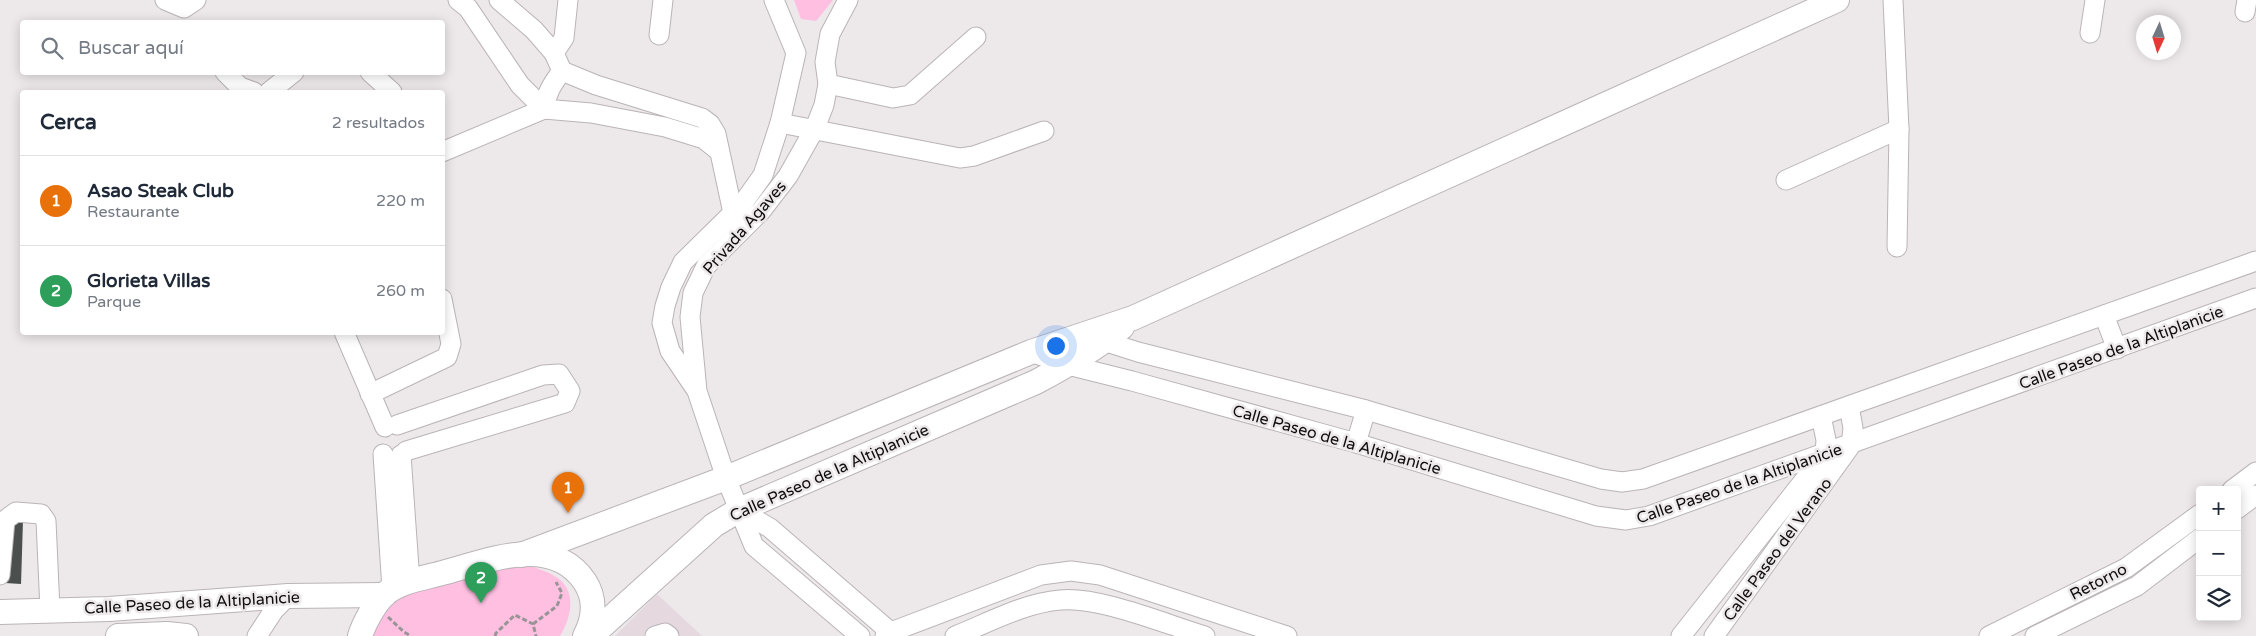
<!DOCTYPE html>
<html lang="es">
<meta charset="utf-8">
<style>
:root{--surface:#fff;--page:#f2f2f3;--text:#1f2937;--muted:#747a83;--line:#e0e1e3;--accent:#14937a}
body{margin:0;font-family:"Varela Round",sans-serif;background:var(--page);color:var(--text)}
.controls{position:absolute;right:15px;bottom:15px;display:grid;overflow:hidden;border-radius:5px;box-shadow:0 2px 12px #0003}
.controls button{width:45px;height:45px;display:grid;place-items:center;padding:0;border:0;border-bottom:1px solid var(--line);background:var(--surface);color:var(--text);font:25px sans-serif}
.compass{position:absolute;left:2136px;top:15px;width:45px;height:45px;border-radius:50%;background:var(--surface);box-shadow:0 2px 12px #0003;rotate:184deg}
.you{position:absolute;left:1055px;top:345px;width:18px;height:18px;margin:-12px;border:4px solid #fff;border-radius:50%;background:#1a73e8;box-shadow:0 0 0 8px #1a73e833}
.badge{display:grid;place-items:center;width:32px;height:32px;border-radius:50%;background:var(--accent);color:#fff;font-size:16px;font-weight:700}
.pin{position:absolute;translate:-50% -41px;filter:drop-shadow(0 1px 2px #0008)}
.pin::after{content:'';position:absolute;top:26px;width:18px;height:15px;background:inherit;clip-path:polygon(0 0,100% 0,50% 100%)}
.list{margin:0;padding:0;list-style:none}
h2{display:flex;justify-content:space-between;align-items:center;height:65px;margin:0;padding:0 20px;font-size:21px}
h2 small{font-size:16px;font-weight:400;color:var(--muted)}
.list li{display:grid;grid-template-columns:32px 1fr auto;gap:15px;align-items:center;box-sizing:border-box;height:90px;padding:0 20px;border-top:1px solid var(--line)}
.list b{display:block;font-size:19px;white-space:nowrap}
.list p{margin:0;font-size:16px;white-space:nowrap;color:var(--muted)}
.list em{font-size:16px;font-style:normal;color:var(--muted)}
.icon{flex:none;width:28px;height:28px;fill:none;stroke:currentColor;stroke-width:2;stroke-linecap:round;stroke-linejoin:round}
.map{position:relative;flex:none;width:2256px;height:636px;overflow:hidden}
.search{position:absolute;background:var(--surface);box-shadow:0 2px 12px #0003;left:20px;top:20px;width:425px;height:55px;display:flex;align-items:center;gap:12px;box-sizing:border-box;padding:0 18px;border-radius:5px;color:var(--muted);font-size:19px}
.panel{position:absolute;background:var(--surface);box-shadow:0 2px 12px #0003;left:20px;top:90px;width:425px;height:245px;border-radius:5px}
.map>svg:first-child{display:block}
</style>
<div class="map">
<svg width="2256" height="636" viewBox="0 0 2256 636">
<rect width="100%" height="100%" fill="#ede8ea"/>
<polygon fill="#e6d8df" points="657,594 702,636 615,636"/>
<g fill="#febfe1">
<polygon points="794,0 833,0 816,21 801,19"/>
<path d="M531 566C538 569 546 571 553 575 578 588 572 616 560 636H371L383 610 399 596 504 569Z"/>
</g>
<polygon fill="#4b504e" points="6,521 23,521 21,584 5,583"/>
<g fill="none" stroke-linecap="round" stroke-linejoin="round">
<defs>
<g id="minor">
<polyline points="165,0 184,8 196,0"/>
<polyline points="458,0 468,8 520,85 544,109 591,113 665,127 704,139 719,151"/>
<polyline points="499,0 534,30 554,53"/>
<polyline points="568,0 564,38 554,53 562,71 596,85 702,118 710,124 716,134 733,213 738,220"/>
<polyline points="848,0 830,34 825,62 828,84 824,105 815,128 788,176 761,211 706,266 693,293 690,317 697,391 726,478 754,546 860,636"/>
<polyline points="1893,0 1899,129 1897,247"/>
<polyline points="2245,12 2247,0"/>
<polyline points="2090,33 2095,0"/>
<polyline points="659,35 663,0"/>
<polyline points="225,72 240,87 254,92"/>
<polyline points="370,72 392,92"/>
<polyline points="828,84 893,98 910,95 976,37"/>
<polyline points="269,92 294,72"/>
<polyline points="780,123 960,158 974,156 1044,131"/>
<path d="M442 152 544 109C546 94 552 84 562 71"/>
<polyline points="1786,180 1899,129"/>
<polyline points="2104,315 2117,349"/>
<polyline points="344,332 385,427"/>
<polyline points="1094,338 1138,352 1366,410 1601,479 1622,482 1643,479 2256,261"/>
<polyline points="1031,352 1068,365 1132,381 1356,443 1596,516 1626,520 1649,516 2256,298"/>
<polyline points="695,388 670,351 662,323 665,306 671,287 683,262 743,203 763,175 780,123 796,53 774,0"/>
<polyline points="370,394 447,357 451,344 442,299"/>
<polyline points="397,425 543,375 559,374 570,391 565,403 406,451"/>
<polyline points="1356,443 1366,410"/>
<polyline points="383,454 392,589"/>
<polyline points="401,455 410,582"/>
<polyline points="2232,490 2256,472"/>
<polyline points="2237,509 2256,495"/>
<polyline points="739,510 770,528 895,636"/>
<polyline points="0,575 5,520 16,512 41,514 46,521 50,610"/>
<polyline points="257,636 274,610 288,596"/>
<polyline points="655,636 665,633 669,636"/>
<polyline points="885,636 891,632 1041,575 1071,571 1100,575 1287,636"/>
<path d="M955 636C988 623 1024 603 1060 600 1099 596 1165 624 1205 636"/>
<polyline points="1681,636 1825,454 1826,440 1821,416"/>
<polyline points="1714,636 1851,445 1853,428 1849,406"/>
<polyline points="1989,636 2126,568 2200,514"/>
<polyline points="2035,636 2137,586 2200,538"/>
</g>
<g id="major">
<polyline points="521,555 726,478 1031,352 1133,318 1837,0"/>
<polyline points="0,612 109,609 288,596 384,595"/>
<polyline points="118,636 167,634 186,636"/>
<path d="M360 636C364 623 375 603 385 594 399 581 425 578 442 573 488 561 552 533 585 582 596 599 594 619 585 636"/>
<path d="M591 636 714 525 739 510 1036 382C1066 366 1096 349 1122 327"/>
</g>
</defs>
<use href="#minor" stroke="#bab4b7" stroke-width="21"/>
<use href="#major" stroke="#bab4b7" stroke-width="26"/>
<g stroke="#999597" stroke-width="3" stroke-dasharray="5 2.5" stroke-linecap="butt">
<polyline points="388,617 404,632 411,636"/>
<polyline points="533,624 557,606 562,593 556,582"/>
<polyline points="495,636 496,633 515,615 533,624 536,636"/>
</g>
<use href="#minor" stroke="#fff" stroke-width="19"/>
<use href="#major" stroke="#fff" stroke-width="24"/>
</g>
<g text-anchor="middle" stroke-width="5" stroke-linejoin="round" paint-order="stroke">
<g font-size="16" fill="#0f0d0e" stroke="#ede8ea">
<text transform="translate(744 227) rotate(-49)" y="6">Privada Agaves</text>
<text transform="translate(2121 347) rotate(-20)" y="6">Calle Paseo de la Altiplanicie</text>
<text transform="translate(1337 439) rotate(16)" y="6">Calle Paseo de la Altiplanicie</text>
<text transform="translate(829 472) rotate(-24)" y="6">Calle Paseo de la Altiplanicie</text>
<text transform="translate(1739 483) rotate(-19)" y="6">Calle Paseo de la Altiplanicie</text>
<text transform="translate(1777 549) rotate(-54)" y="6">Calle Paseo del Verano</text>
<text transform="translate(2098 581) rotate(-27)" y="6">Retorno</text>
<text transform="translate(192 602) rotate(-3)" y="6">Calle Paseo de la Altiplanicie</text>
</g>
</g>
</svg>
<div class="controls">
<button>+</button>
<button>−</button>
<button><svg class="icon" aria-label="layers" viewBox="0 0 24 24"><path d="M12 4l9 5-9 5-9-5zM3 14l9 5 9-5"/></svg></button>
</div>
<svg class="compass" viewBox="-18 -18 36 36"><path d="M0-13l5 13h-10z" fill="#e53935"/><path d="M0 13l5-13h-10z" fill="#747a83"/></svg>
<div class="you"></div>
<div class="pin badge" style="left:568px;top:513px;background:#e8710a">1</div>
<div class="pin badge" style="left:481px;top:603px;background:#2e9e5b">2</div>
<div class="search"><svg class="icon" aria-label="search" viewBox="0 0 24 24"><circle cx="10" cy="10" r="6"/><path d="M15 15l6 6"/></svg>Buscar aquí</div>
<section class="panel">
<h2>Cerca<small>2 resultados</small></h2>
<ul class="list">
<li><span class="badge" style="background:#e8710a">1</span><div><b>Asao Steak Club</b><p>Restaurante</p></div><em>220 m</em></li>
<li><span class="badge" style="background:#2e9e5b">2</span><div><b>Glorieta Villas</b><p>Parque</p></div><em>260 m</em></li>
</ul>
</section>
</div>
